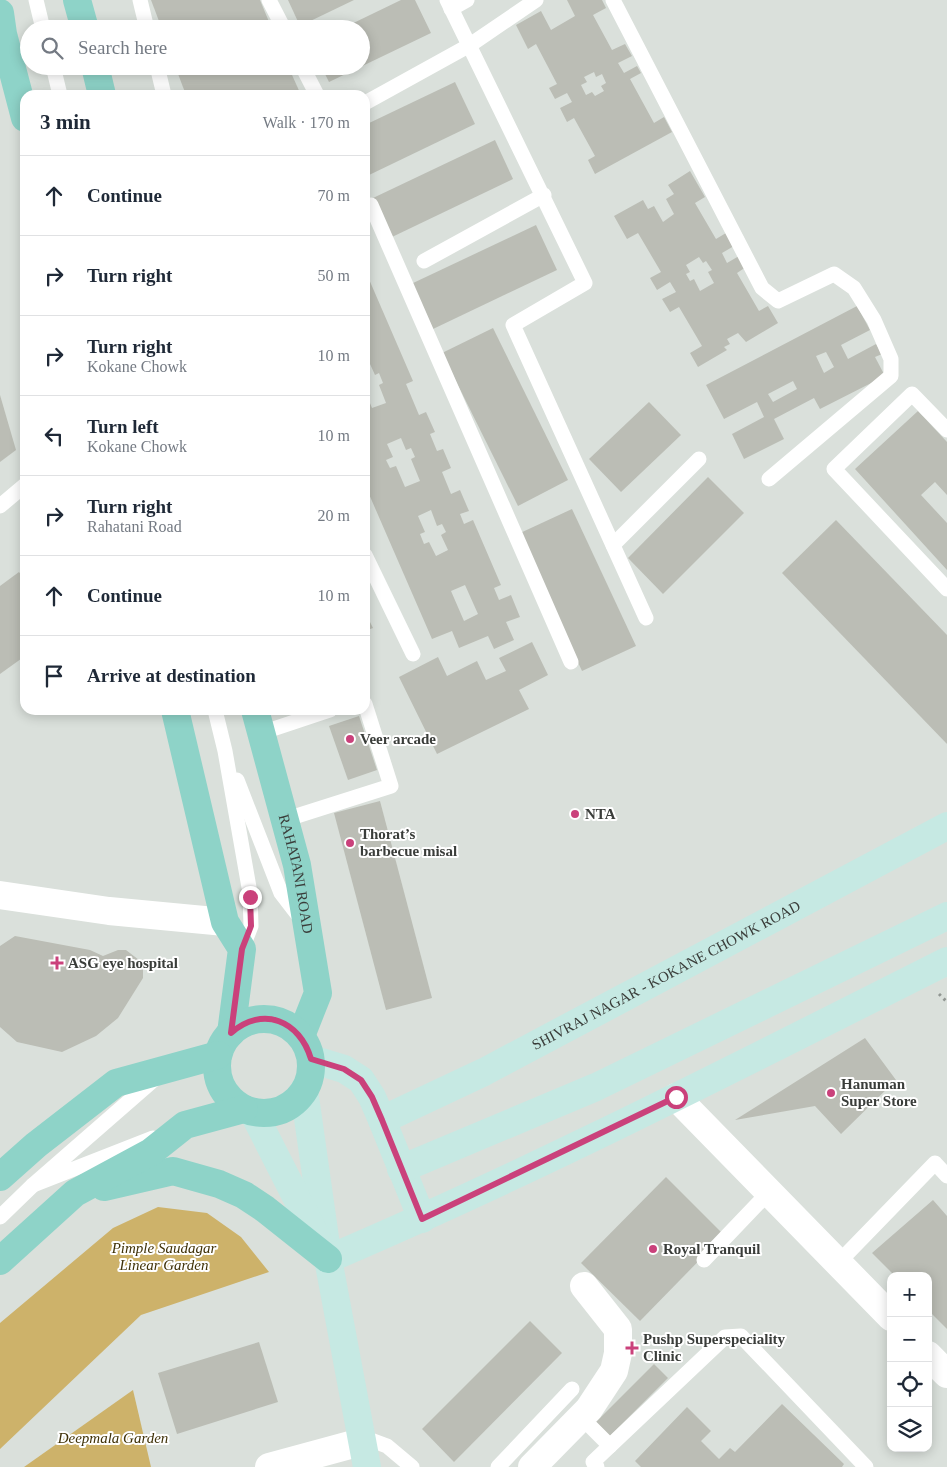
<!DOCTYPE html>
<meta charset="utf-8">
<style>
:root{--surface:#fff;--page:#f2f2f3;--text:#1f2937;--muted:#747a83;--line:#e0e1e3}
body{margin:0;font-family:"Times New Roman",serif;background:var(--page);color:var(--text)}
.controls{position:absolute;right:15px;bottom:15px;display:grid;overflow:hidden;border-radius:10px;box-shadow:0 2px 12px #0003}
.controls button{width:45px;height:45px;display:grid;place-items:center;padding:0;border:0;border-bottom:1px solid var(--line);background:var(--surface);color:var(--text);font:25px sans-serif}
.stop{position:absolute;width:15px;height:15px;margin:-11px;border:4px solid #ca417b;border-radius:50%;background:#fff}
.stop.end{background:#ca417b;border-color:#fff;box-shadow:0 1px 5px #0008}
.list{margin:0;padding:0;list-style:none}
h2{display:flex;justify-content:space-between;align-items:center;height:65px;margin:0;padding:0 20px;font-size:21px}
h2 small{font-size:16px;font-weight:400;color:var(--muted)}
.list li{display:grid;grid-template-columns:32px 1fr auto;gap:15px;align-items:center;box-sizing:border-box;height:80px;padding:0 20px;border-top:1px solid var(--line)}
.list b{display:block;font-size:19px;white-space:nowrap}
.list p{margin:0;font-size:16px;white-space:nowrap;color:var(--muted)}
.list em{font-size:16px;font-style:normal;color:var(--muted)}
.icon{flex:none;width:28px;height:28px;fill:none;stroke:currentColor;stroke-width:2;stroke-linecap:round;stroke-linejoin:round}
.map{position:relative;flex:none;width:947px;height:1467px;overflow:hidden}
.search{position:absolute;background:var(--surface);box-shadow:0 2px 12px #0003;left:20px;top:20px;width:350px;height:55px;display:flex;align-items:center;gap:12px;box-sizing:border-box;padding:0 18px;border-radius:28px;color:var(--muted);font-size:19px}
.panel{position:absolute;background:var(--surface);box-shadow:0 2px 12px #0003;left:20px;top:90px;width:350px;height:625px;border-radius:15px}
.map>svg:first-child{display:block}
</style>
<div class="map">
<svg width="947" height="1467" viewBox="0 0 947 1467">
<rect width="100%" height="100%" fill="#dae0db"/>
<g fill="#cdb26a">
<polygon points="158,1207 207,1213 241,1237 269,1272 141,1315 0,1449 0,1323 113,1228"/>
<polygon points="133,1390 151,1467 24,1467"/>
</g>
<g fill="#bbbdb5" fill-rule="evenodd">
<polygon points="151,0 260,0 272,29 162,29"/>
<polygon points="288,0 354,0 300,26"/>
<polygon points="401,0 415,0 431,33 329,82 321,66 361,66 361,29 341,29"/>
<path d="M567 0H602L606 8 593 15 612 50 625 44 632 56 618 63 624 73 637 66 641 73 630 79 654 123 664 117 672 132 595 174 588 160 595 156 574 118 567 122 560 108 572 102 567 93 555 99 549 88 557 84 536 44 528 49 516 25 541 11 551 30 575 16ZM594 72 596 77 602 74 606 83 601 86 604 91 595 96 592 92 586 95 581 85 587 82 584 77Z"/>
<polygon points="175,66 288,66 301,95 186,95"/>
<polygon points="455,82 475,124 367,176 365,171 365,125"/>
<polygon points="495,140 513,179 392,237 373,198"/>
<path d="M690 171 705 197 695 203 716 239 726 233 734 246 722 253 727 263 739 256 746 267 737 273 759 311 768 306 778 323 746 342 738 333 727 339 730 344 724 347 727 350 698 367 690 353 702 346 679 307 670 312 662 299 676 292 670 282 657 290 650 278 661 272 638 233 627 239 614 216 643 200 648 209 654 206 663 222 674 214 666 199 674 194 668 185ZM699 257 703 263 706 261 712 270 708 272 714 283 700 291 694 279 690 281 686 274 690 272 686 265Z"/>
<polygon points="536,225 557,270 433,329 411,284"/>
<path d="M365 270 413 381 406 384 419 415 426 412 435 432 430 434 437 451 443 449 451 468 442 472 451 494 460 490 469 511 460 514 464 524 473 520 501 585 494 588 499 600 511 595 520 617 506 622 514 640 494 649 488 636 459 648 452 631 432 639 365 485V391L372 408 386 403 379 385 383 383 379 373 375 375 365 353ZM401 438 406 450 411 448 415 457 411 459 420 481 405 487 396 466 390 468 386 460 393 457 387 444ZM431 510 437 526 442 524 446 532 441 535 448 550 436 556 429 542 424 544 420 534 425 532 418 516ZM465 585 478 614 464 621 451 591Z"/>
<path d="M857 306 870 330 841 345 848 359 876 344 882 354 875 357 885 376 820 409 814 398 774 419 784 439 744 459 732 434 764 417 757 402 724 419 706 385ZM826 352 834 367 824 373 816 356ZM793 381 797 389 773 402 768 394Z"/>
<polygon points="493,328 568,480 518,506 442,353"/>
<polygon points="0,395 16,450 0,462"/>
<polygon points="649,402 681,435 621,492 589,459"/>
<polygon points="918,411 947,442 947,495 935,482 921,495 947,523 947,570 855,469"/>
<polygon points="708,477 744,513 663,594 628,558"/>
<polygon points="572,509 636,646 582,671 518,534"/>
<polygon points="836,520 947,635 947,744 782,573"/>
<polygon points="19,572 25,580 25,656 0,674 0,586"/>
<polygon points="365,612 373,628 365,631"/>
<polygon points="532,642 548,675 519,690 529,709 437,754 399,677 438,657 447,676 477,661 486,680 506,671 499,658"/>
<polygon points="359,716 377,770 348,780 329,726"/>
<polygon points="380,801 432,998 386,1010 334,813"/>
<polygon points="15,936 90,950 103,956 118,950 126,950 139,960 143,970 143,978 118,1018 96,1036 62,1052 17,1042 0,1027 0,946"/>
<polygon points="865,1038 896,1080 841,1134 815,1106 735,1120"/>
<polygon points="666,1177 724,1235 640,1321 581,1263"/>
<polygon points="933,1200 947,1216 947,1329 928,1310 928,1276 895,1276 872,1253"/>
<polygon points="530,1321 562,1353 454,1462 422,1429"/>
<polygon points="259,1342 278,1402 177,1434 158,1373"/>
<polygon points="654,1364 668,1378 610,1436 596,1422"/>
<polygon points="782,1404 844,1464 842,1467 641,1467 635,1461 687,1407 711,1431 701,1441 719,1459 730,1448 735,1452"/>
</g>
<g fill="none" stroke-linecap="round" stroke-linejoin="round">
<polyline stroke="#919692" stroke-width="3" stroke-dasharray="2.5 4" stroke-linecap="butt" points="939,994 947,1002"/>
<g stroke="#fff" stroke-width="15">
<polyline points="36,0 43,29"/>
<polyline points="140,0 147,29"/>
<polyline points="269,0 284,29"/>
<polyline points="447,0 585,283 513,325 646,618"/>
<polyline points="613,0 762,288 778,301 834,274 854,288 874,320 891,359 891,376 769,479"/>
<polyline points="451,9 467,0"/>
<polyline points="53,66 60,95"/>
<polyline points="157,66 164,95"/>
<polyline points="302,66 317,95"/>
<polyline points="365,103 470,45 536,0"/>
<polyline points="371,205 571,662"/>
<polyline points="424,261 544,195"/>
<polyline points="947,430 912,394 834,469 947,589"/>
<polyline points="0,506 25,485"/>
<polyline points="613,545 699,459"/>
<polyline points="365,555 413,654"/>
<polyline points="215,710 225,751 250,893 251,926 242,949"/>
<polyline points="261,733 330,710"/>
<polyline points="237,780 281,893 301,919"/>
<polyline points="284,820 391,786 365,704"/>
<polyline points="153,1138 33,1185 158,1076"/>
<polyline points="0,1217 33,1185"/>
<polyline points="704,1260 769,1192"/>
<polyline points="838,1263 935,1163 947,1176"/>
<polyline points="581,1417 610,1446"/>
<polyline points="360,1436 387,1446 412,1467"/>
<polyline points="498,1467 572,1389"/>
<polyline points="597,1467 593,1462 725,1337 741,1336 866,1467"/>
</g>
<g stroke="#fff" stroke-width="28">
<polyline points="0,895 109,911 225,922"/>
<polyline points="676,1097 891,1317"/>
<polyline points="928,1355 947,1374"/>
<polyline points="269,1467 361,1442"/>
<polyline points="532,1467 589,1409 614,1371 618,1353 618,1329 584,1286"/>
</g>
<g stroke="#c6e9e3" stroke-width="28">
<polyline points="311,1059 344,1069 361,1080 372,1097 382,1120 422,1219"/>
<polyline points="304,1090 328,1259 367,1467"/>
<polyline points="253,1112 318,1240"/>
<path id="s1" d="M382 1120 484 1072 947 826"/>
<polyline points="401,1169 596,1087 947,916"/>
<path d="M328 1259C539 1169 742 1064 947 961"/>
</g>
<g stroke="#8ed3c8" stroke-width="28">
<polyline points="77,0 85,29"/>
<polyline points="0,13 3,34 25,118"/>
<polyline points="95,66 102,95"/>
<polyline points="175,710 225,922 242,949 231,1033"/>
<path id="s2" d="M255 710 297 865 318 993 301 1036"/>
<circle cx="264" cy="1066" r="47"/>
<polyline points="0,1177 36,1145 116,1083 218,1055"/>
<polyline points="104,1187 173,1171 219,1184 244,1195 265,1209 328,1259"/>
<polyline points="0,1261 75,1193 151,1152 185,1125 244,1109"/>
</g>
</g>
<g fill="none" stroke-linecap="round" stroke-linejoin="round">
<path stroke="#ca417b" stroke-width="6" d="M250 897 251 926 242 949 231 1033C263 1005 300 1021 311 1059L344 1069 361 1080 372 1097 382 1120 422 1219 676 1097"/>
</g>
<g fill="#ca417b" stroke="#fff" stroke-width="2">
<circle cx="350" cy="739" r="5"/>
<circle cx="575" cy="814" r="5"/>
<circle cx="350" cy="843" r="5"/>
<path d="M54.5 955.5h5v5h5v5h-5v5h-5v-5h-5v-5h5z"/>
<circle cx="831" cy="1093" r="5"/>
<circle cx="653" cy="1249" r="5"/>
<path d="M629.5 1340.5h5v5h5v5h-5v5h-5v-5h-5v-5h5z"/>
</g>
<g text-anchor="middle" stroke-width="4" stroke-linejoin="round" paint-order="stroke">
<g font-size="15" font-weight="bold" fill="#3a3d3a" stroke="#fff" text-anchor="start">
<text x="360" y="744">Veer arcade</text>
<text x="585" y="819">NTA</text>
<text x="360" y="839">Thorat’s<tspan x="360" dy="17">barbecue misal</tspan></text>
<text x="68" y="968">ASG eye hospital</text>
<text x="841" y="1089">Hanuman<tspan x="841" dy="17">Super Store</tspan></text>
<text x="663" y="1254">Royal Tranquil</text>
<text x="643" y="1344">Pushp Superspeciality<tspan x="643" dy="17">Clinic</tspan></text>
</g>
<g font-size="15" fill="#3a3d3a" stroke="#fff">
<text dy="5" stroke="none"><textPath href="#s2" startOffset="169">RAHATANI ROAD</textPath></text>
<text dy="5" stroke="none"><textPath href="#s1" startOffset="319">SHIVRAJ NAGAR - KOKANE CHOWK ROAD</textPath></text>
</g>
<g font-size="15" font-style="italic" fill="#3f3107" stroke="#fff">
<text x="164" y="1253">Pimple Saudagar<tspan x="164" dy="17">Linear Garden</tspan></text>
<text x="113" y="1443">Deepmala Garden</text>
</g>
</g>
</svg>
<div class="controls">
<button>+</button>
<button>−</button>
<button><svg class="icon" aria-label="locate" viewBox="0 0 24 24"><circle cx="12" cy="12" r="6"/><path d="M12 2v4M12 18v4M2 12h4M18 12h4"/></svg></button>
<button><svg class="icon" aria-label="layers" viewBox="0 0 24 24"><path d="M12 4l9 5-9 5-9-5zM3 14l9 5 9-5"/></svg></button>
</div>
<div class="stop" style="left:676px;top:1097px"></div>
<div class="stop end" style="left:250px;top:897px"></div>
<div class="search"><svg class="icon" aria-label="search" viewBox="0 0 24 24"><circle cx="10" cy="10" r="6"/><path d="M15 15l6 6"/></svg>Search here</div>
<section class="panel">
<h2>3 min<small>Walk · 170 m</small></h2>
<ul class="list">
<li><svg class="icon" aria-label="ahead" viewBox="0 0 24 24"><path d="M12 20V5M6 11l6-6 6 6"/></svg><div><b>Continue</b></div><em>70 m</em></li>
<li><svg class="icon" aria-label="right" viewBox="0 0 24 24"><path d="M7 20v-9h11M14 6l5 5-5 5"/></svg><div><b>Turn right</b></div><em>50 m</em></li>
<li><svg class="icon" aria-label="right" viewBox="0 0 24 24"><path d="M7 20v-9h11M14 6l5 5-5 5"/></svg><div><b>Turn right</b><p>Kokane Chowk</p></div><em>10 m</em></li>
<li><svg class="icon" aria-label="left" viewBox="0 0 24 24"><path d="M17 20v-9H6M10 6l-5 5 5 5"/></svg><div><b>Turn left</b><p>Kokane Chowk</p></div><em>10 m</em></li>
<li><svg class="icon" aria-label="right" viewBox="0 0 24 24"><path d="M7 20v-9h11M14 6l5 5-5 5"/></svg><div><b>Turn right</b><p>Rahatani Road</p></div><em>20 m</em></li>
<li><svg class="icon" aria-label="ahead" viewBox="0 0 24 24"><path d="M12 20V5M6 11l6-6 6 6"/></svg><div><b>Continue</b></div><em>10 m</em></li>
<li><svg class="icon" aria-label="arrive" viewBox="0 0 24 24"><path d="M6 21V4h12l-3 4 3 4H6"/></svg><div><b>Arrive at destination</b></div></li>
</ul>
</section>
</div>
